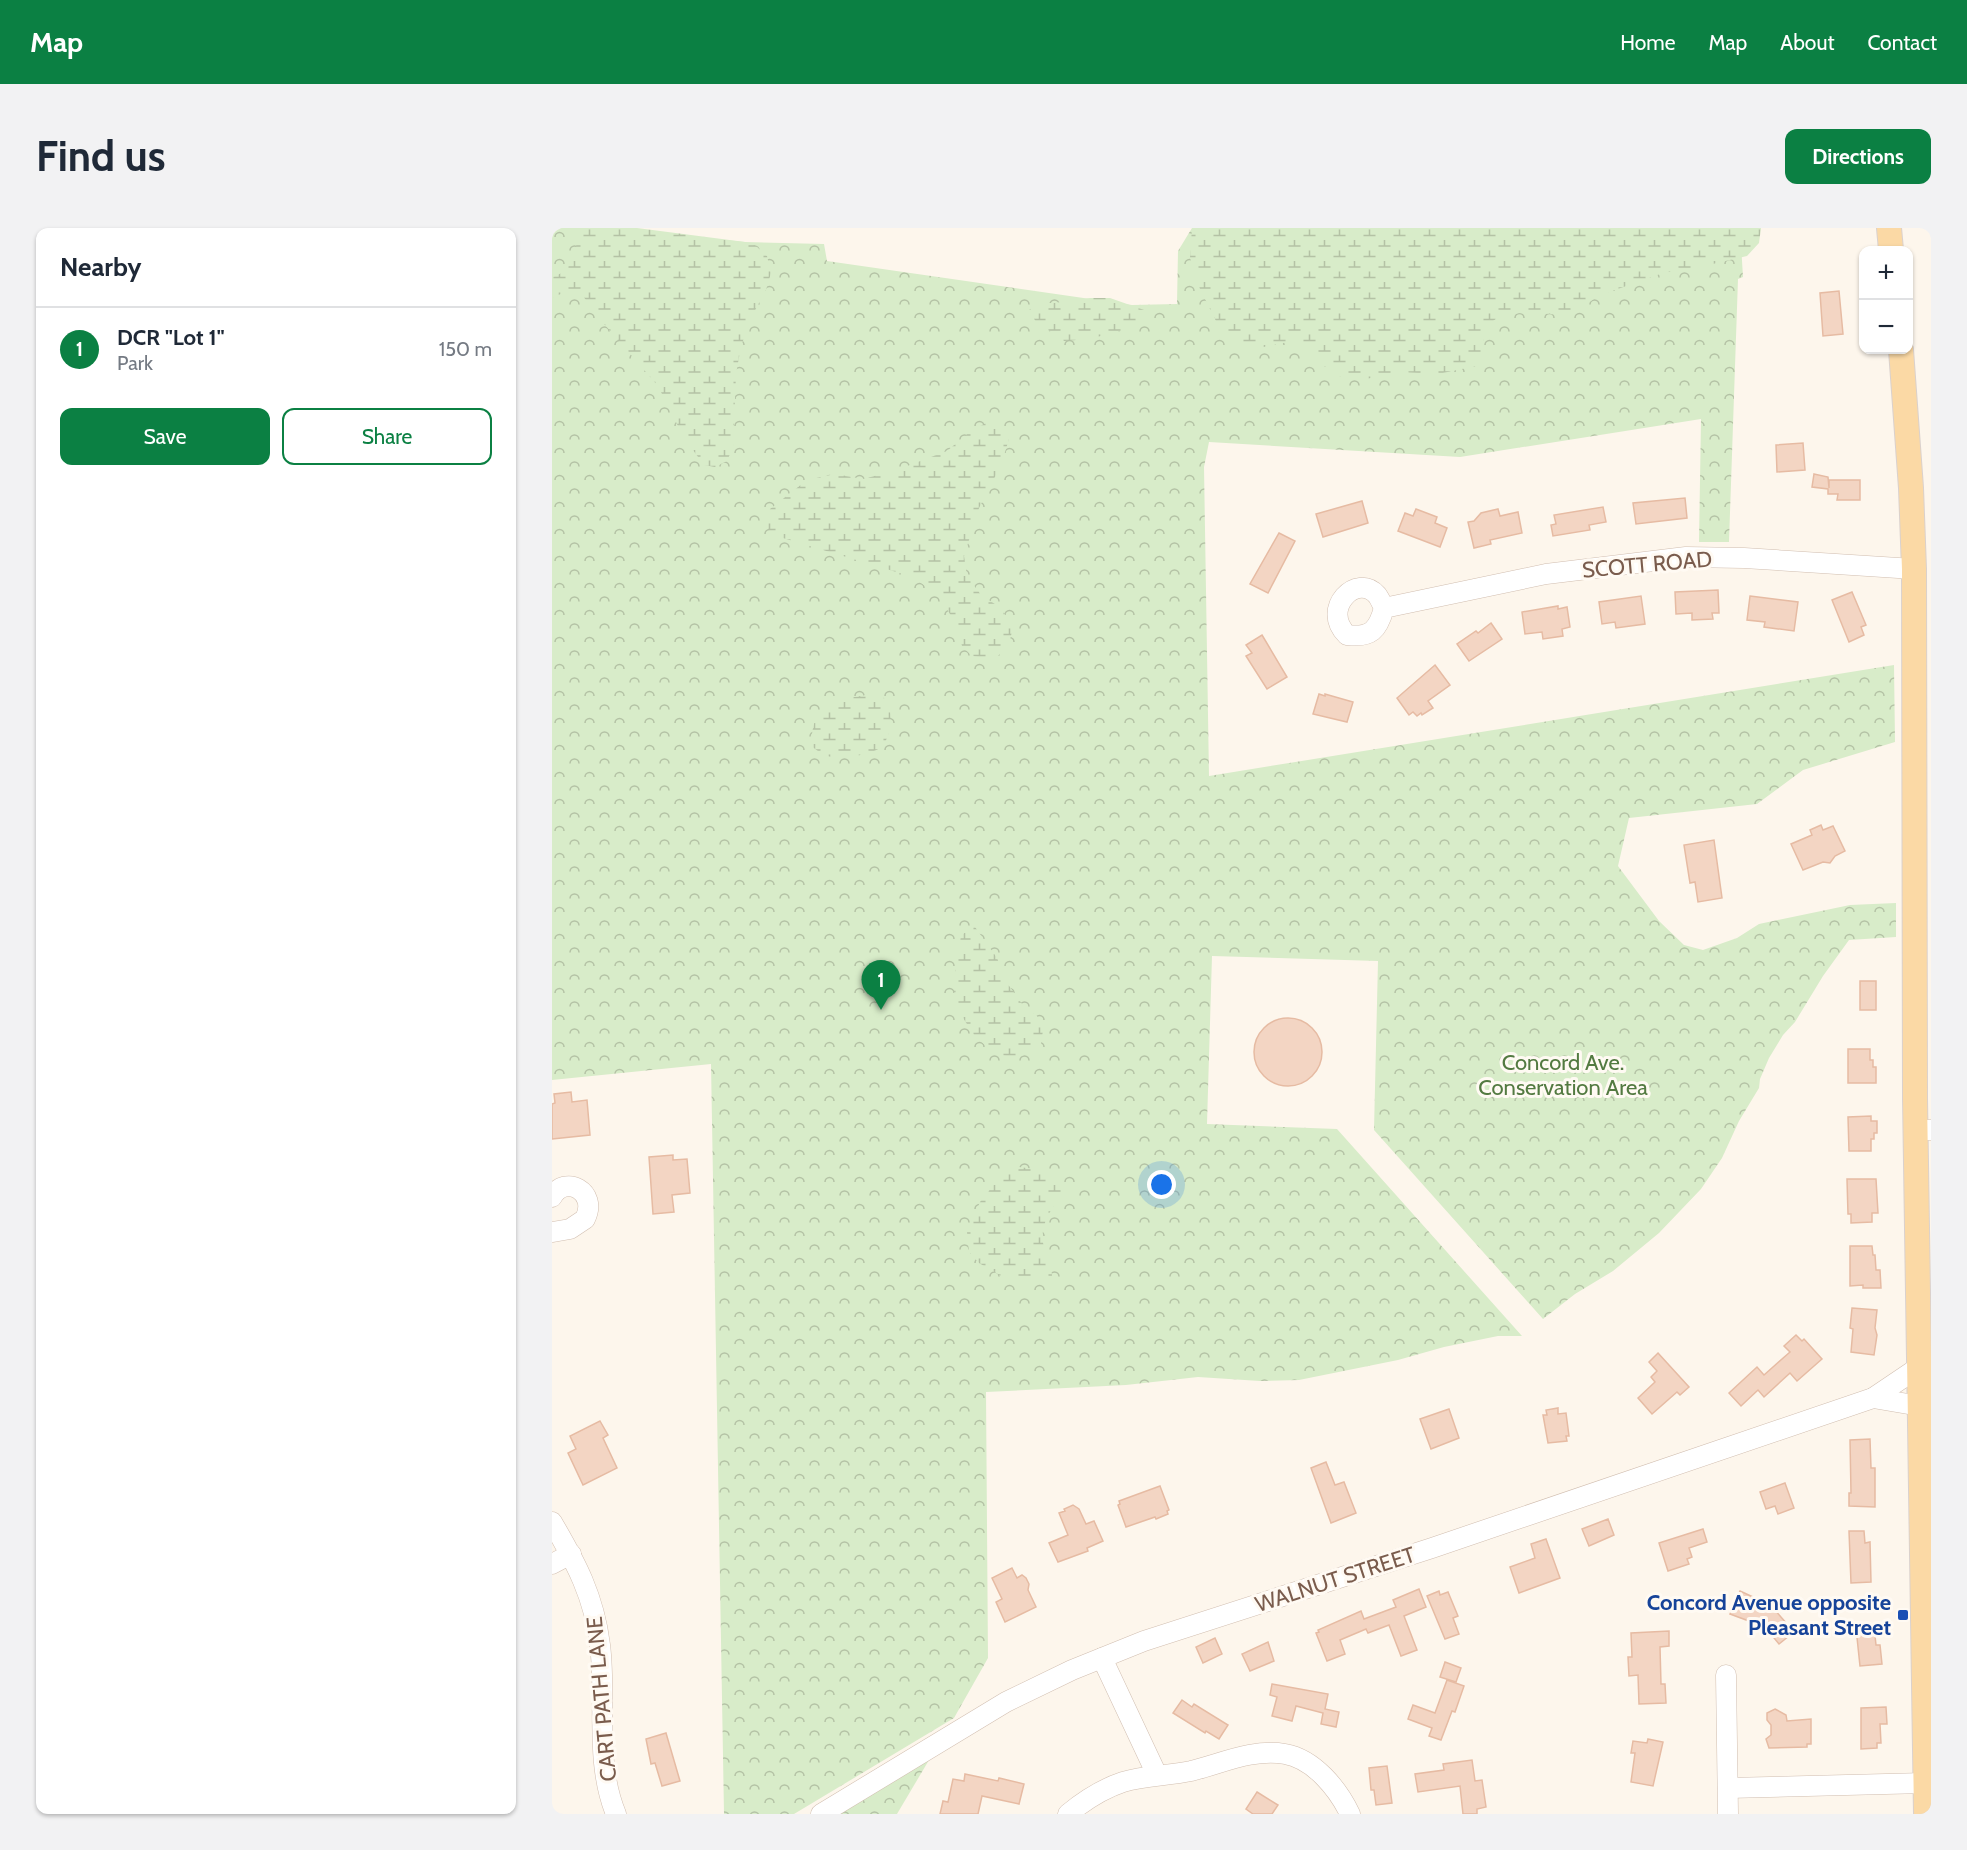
<!DOCTYPE html>
<meta charset="utf-8">
<style>
:root{--surface:#fff;--page:#f2f2f3;--text:#1f2937;--muted:#747a83;--line:#e0e1e3;--accent:#0b8043}
body{margin:0;font-family:Cabin,sans-serif;background:var(--page);color:var(--text)}
.controls{position:absolute;right:18px;top:18px;display:grid;overflow:hidden;border-radius:12px;box-shadow:0 2px 4px #0004}
.controls button{width:54px;height:54px;display:grid;place-items:center;padding:0;border:0;border-bottom:2px solid var(--line);background:var(--surface);color:var(--text);font:30px sans-serif}
.you{position:absolute;left:610px;top:957px;width:21px;height:21px;margin:-15px;border:4px solid #fff;border-radius:50%;background:#1a73e8;box-shadow:0 0 0 9px #1a73e833}
.badge{display:grid;place-items:center;width:39px;height:39px;border-radius:50%;background:var(--accent);color:#fff;font-size:20px;font-weight:700}
.pin{position:absolute;translate:-50% -50px;filter:drop-shadow(0 2px 3px #0008)}
.pin::after{content:'';position:absolute;top:32px;width:21px;height:18px;background:inherit;clip-path:polygon(0 0,100% 0,50% 100%)}
.list{margin:0;padding:0;list-style:none}
h2{display:flex;justify-content:space-between;align-items:center;height:78px;margin:0;padding:0 24px;font-size:26px}
h2 small{font-size:20px;font-weight:400;color:var(--muted)}
.list li{display:grid;grid-template-columns:39px 1fr auto;gap:18px;align-items:center;box-sizing:border-box;height:84px;padding:0 24px;border-top:2px solid var(--line)}
.list b{display:block;font-size:22px;white-space:nowrap}
.list p{margin:0;font-size:20px;white-space:nowrap;color:var(--muted)}
.list em{font-size:20px;font-style:normal;color:var(--muted)}
.actions{display:flex;gap:12px;padding:18px 24px}
.actions a{flex:1;padding:14px 0;border:2px solid var(--accent);border-radius:12px;text-align:center;font-size:21px;color:var(--accent)}
.actions .main{background:var(--accent);color:#fff}
.map{position:relative;flex:none;width:1379px;height:1586px;overflow:hidden;border-radius:12px}
header{display:flex;align-items:center;gap:36px;box-sizing:border-box;height:84px;padding:0 30px;background:var(--accent);color:#fff}
header strong{font-size:28px}
nav{display:flex;gap:33px;margin-inline-start:auto;font-size:21px}
.intro{display:flex;align-items:center;justify-content:space-between;box-sizing:border-box;height:144px;padding:0 36px}
h1{margin:0;font-size:42px}
.button{padding:15px 27px;border-radius:12px;background:var(--accent);color:#fff;font-size:21px;font-weight:700}
main{display:flex;gap:36px;padding:0 36px}
aside{flex:1;background:var(--surface);border-radius:12px;box-shadow:0 2px 4px #0004}
.map>svg:first-child{display:block}
</style>
<header>
<strong>Map</strong>
<nav><a>Home</a><a>Map</a><a>About</a><a>Contact</a></nav>
</header>
<div class="intro"><h1>Find us</h1><a class="button">Directions</a></div>
<main>
<aside>
<h2>Nearby<small></small></h2>
<ul class="list">
<li><span class="badge">1</span><div><b>DCR &quot;Lot 1&quot;</b><p>Park</p></div><em>150 m</em></li>
</ul>
<div class="actions"><a class="main">Save</a><a>Share</a></div>
</aside>
<div class="map">
<svg width="1379" height="1586" viewBox="0 0 1379 1586">
<defs>
<pattern id="forest-crowns" width="20" height="18" patternUnits="userSpaceOnUse" patternTransform="scale(1.5)"><rect width="20" height="18" fill="#d8ecc9"/><path d="M2 6a3 3 0 1 1 6 0M12 15a3 3 0 1 1 6 0" fill="none" stroke="#b4c2a5"/></pattern>
<pattern id="wetland-marsh" width="20" height="14" patternUnits="userSpaceOnUse" patternTransform="scale(1.5)"><rect width="20" height="14" fill="#d8ecc9"/><path d="M1 5h8M5 5V1M11 12h8M15 12V8" fill="none" stroke="#b4c2a5"/></pattern>
</defs>
<rect width="100%" height="100%" fill="#fdf6ec"/>
<g fill="url(#forest-crowns)">
<polygon points="0,0 53,0 193,14 272,16 275,33 580,77 625,76 626,23 640,0 1188,0 1191,49 1186,51 1177,314 1147,314 1149,191 908,229 657,214 652,239 657,548 1342,437 1343,514 1251,542 1205,576 1077,590 1066,638 1107,693 1132,717 1151,722 1185,710 1207,696 1298,677 1344,675 1344,709 1297,712 1271,748 1243,794 1231,807 1217,830 1208,851 1207,860 1187,893 1170,930 1149,961 1107,1005 1061,1043 1023,1066 991,1091 822,902 826,733 660,728 655,896 785,901 970,1108 946,1108 892,1119 846,1132 747,1152 708,1153 646,1149 574,1157 434,1164 436,1430 402,1490 242,1586 172,1586 159,836 0,852"/>
<polygon points="377,1532 345,1586 288,1586"/>
</g>
<g fill="url(#wetland-marsh)">
<path d="M7 0H85L193 14 204 18 215 28 219 45 214 62 201 86 189 118 184 146 181 219 175 233 163 239 152 237 132 210 106 158 47 90 31 68 15 63 0 70V49C17 45 26 26 24 11Z"/>
<path d="M640 0H1209L1207 15 1195 28 1152 38 1111 45 1046 68 1018 88C997 86 941 77 933 104 930 114 930 127 929 137L886 146 846 144 814 151 789 149 769 136 750 116 736 114 697 122 684 117 665 95 648 61 638 30Z"/>
<polygon points="538,70 558,70 595,83 597,87 572,102 537,111 512,113 484,94 477,82 488,75 502,75"/>
<polygon points="440,192 448,196 457,211 449,237 427,280 412,328 415,348 429,367 449,380 461,399 458,412 447,427 434,430 420,428 410,418 405,398 388,369 361,349 221,307 215,299 218,281 255,252 283,246 311,251 342,243 395,223 420,202"/>
<path d="M320 466C323 467 327 467 329 468 343 476 340 504 332 516 325 527 288 532 275 528 270 527 264 521 259 518 262 469 279 474 320 466Z"/>
<polygon points="423,699 445,730 455,755 473,780 485,788 491,802 489,816 478,825 466,829 444,827 422,807 406,782 401,758 409,708 418,700"/>
<path d="M467 939 482 941 509 956 510 966C498 982 485 1001 493 1022 496 1031 500 1039 500 1049H451L427 1035 417 1024 415 1004 428 974 451 945Z"/>
</g>
<g fill="#f3d5c3" stroke="#e6bba3" stroke-width="1.5">
<polygon points="1287,63 1291,106 1271,108 1268,65"/>
<polygon points="1251,215 1253,242 1225,244 1224,217"/>
<polygon points="1262,246 1276,249 1277,260 1277,252 1308,252 1308,272 1285,272 1286,266 1276,266 1276,261 1260,259"/>
<polygon points="1133,270 1135,290 1084,296 1081,275"/>
<polygon points="810,273 816,295 771,309 764,286"/>
<polygon points="1051,279 1054,294 1037,297 1038,302 1001,308 999,297 1004,296 1002,287"/>
<polygon points="864,281 885,289 883,295 895,300 888,319 846,303 853,285 861,288"/>
<polygon points="946,281 948,288 966,284 970,305 938,312 939,316 922,320 916,294 922,293 929,285"/>
<polygon points="727,305 743,313 716,365 698,356"/>
<polygon points="1166,362 1167,385 1160,385 1161,391 1140,392 1140,385 1124,386 1123,364"/>
<polygon points="1300,364 1314,397 1309,399 1312,407 1297,414 1280,372"/>
<polygon points="1089,368 1093,396 1064,400 1063,394 1050,396 1047,374"/>
<polygon points="1198,368 1246,374 1242,403 1212,399 1213,394 1195,392"/>
<polygon points="1006,378 1006,381 1015,379 1018,399 1010,401 1011,408 991,411 990,404 973,406 970,384"/>
<polygon points="939,395 950,411 917,433 905,416 924,403 926,405"/>
<polygon points="710,407 735,449 715,461 694,428 700,425 694,417"/>
<polygon points="883,437 898,457 876,473 881,480 870,487 869,485 865,488 861,484 857,487 845,470"/>
<polygon points="767,466 773,468 773,466 801,474 795,494 761,486"/>
<polygon points="1269,597 1271,602 1281,598 1293,623 1283,628 1278,635 1271,634 1251,642 1239,616 1260,607 1258,602"/>
<polygon points="1162,612 1170,670 1146,674 1143,654 1138,655 1132,617"/>
<rect x="1308" y="753" width="16" height="29"/>
<circle cx="736" cy="824" r="34"/>
<polygon points="1296,821 1318,821 1318,832 1321,832 1321,839 1324,839 1324,855 1296,855"/>
<polygon points="19,864 20,874 35,872 38,907 0,911 0,876 3,875 2,866"/>
<polygon points="1319,888 1319,893 1325,893 1325,905 1322,905 1322,911 1319,911 1319,923 1297,923 1296,889"/>
<polygon points="121,927 121,932 135,931 138,965 120,967 122,984 101,986 97,929"/>
<polygon points="1295,951 1324,951 1326,985 1320,985 1320,994 1299,995 1299,986 1296,986"/>
<polygon points="1298,1018 1320,1018 1321,1027 1323,1027 1324,1042 1328,1042 1329,1060 1311,1060 1311,1057 1298,1058"/>
<polygon points="1300,1080 1325,1082 1323,1100 1325,1107 1322,1127 1299,1124 1301,1101 1298,1100"/>
<polygon points="1244,1107 1250,1113 1252,1111 1270,1131 1245,1153 1238,1145 1212,1169 1206,1162 1189,1178 1177,1165 1205,1139 1212,1147 1238,1124 1232,1118"/>
<polygon points="1106,1125 1137,1159 1128,1167 1125,1164 1100,1186 1086,1170 1103,1154 1099,1149 1105,1143 1097,1134"/>
<polygon points="1006,1180 1006,1186 1014,1185 1017,1208 1014,1208 1015,1213 996,1215 991,1187 995,1187 994,1182"/>
<polygon points="897,1181 907,1210 879,1221 868,1191"/>
<polygon points="48,1193 56,1207 51,1210 65,1240 31,1257 16,1225 24,1221 18,1208"/>
<polygon points="1318,1211 1319,1240 1323,1240 1323,1279 1297,1278 1297,1265 1299,1265 1298,1212"/>
<polygon points="774,1234 783,1257 792,1254 804,1285 779,1295 759,1240"/>
<polygon points="1233,1255 1242,1280 1226,1286 1223,1278 1214,1281 1208,1264"/>
<polygon points="608,1258 617,1282 615,1283 616,1286 604,1291 603,1289 574,1299 566,1277 568,1276 567,1273"/>
<polygon points="521,1277 527,1281 534,1296 542,1293 551,1313 535,1320 536,1323 506,1334 497,1315 516,1307 507,1285 513,1283 512,1281"/>
<polygon points="1056,1291 1062,1307 1037,1318 1030,1301"/>
<polygon points="1151,1301 1155,1314 1137,1320 1140,1329 1135,1331 1137,1336 1116,1343 1107,1315"/>
<polygon points="1297,1303 1312,1303 1313,1315 1318,1314 1319,1354 1299,1355"/>
<polygon points="994,1311 1008,1350 967,1365 958,1339 983,1330 979,1316"/>
<polygon points="460,1340 465,1350 470,1347 474,1350 477,1356 476,1362 484,1379 453,1394 444,1374 450,1371 440,1350"/>
<polygon points="867,1361 874,1379 852,1388 865,1422 849,1428 837,1397 816,1405 814,1401 788,1412 793,1426 775,1433 764,1405 767,1404 766,1402 809,1383 812,1391 844,1379 841,1372"/>
<polygon points="887,1363 888,1367 896,1364 906,1388 901,1390 907,1406 893,1411 875,1368"/>
<polygon points="1188,1363 1223,1379 1222,1381 1242,1404 1227,1416 1213,1399 1178,1386"/>
<polygon points="1322,1398 1324,1417 1328,1417 1330,1436 1308,1438 1304,1400"/>
<polygon points="1117,1403 1117,1418 1108,1419 1109,1456 1113,1456 1114,1475 1087,1476 1086,1447 1077,1448 1076,1429 1080,1429 1079,1405"/>
<polygon points="663,1410 670,1426 651,1435 644,1419"/>
<polygon points="716,1414 722,1433 698,1443 690,1426"/>
<polygon points="893,1434 909,1440 904,1454 888,1449"/>
<polygon points="895,1452 912,1458 903,1484 900,1483 889,1512 877,1508 880,1500 856,1491 861,1477 883,1485"/>
<polygon points="720,1456 776,1466 773,1481 787,1484 784,1499 769,1496 771,1485 744,1478 740,1493 720,1488 725,1469 718,1467"/>
<polygon points="630,1472 640,1479 642,1476 676,1497 667,1511 654,1503 653,1505 621,1485"/>
<polygon points="1334,1479 1335,1496 1328,1496 1329,1515 1325,1515 1325,1520 1309,1521 1309,1480"/>
<polygon points="1223,1481 1234,1487 1235,1493 1259,1491 1259,1516 1255,1516 1255,1519 1217,1520 1214,1511 1219,1507 1219,1497 1215,1492 1215,1485"/>
<polygon points="114,1505 128,1553 110,1558 103,1535 99,1536 94,1511"/>
<polygon points="1096,1511 1111,1514 1101,1558 1079,1554 1083,1525 1079,1525 1081,1513 1095,1515"/>
<polygon points="920,1532 923,1553 930,1552 934,1579 925,1581 925,1586 911,1586 908,1558 866,1564 863,1546 892,1542 891,1536"/>
<polygon points="835,1538 840,1575 824,1577 822,1562 819,1562 817,1540"/>
<polygon points="413,1546 446,1553 447,1550 472,1556 467,1576 430,1568 426,1586 388,1586 391,1573 396,1574 401,1551 412,1553"/>
<polygon points="705,1564 726,1577 720,1586 701,1586 694,1581"/>
</g>
<g fill="none" stroke-linecap="round" stroke-linejoin="round">
<defs>
<g id="minor">
<path d="M832 380C826 402 819 410 795 407 768 381 805 344 825 367 828 371 830 376 832 380L994 346 1134 329 1192 330 1362 341"/>
<polyline points="1364,902 1379,902"/>
<path d="M0 969C12 946 47 963 33 991L18 1001 1 1004"/>
<polyline points="1321,1170 1368,1178"/>
<path d="M0 1294C24 1335 42 1368 48 1417 55 1472 42 1533 64 1586"/>
<polyline points="0,1336 19,1326"/>
<polyline points="550,1430 605,1547"/>
<polyline points="1174,1447 1176,1586"/>
<polyline points="1176,1560 1373,1555"/>
<polyline points="269,1586 454,1474 520,1442 592,1413 880,1320 1321,1170 1367,1139"/>
<path d="M516 1586C533 1572 550 1561 571 1554 593 1547 616 1548 639 1543 668 1536 702 1520 733 1526 762 1531 786 1561 798 1586"/>
</g>
<g id="major">
<polyline points="1337,0 1339,22"/>
<polyline points="1349,122 1359,260 1362,341 1363,870 1374,1586"/>
</g>
</defs>
<use href="#minor" stroke="#d1beb0" stroke-width="21"/>
<use href="#major" stroke="#dad1cd" stroke-width="26"/>
<use href="#minor" stroke="#fff" stroke-width="20"/>
<use href="#major" stroke="#fbd9a5" stroke-width="24"/>
</g>
<rect fill="#1a4fb4" stroke="#fffaf3" stroke-width="2" x="1345" y="1381" width="12" height="12" rx="3"/>
<g text-anchor="middle" stroke-width="6" stroke-linejoin="round" paint-order="stroke">
<g font-size="22" fill="#7a5c4d" stroke="#fffaf3">
<text transform="translate(1095 336) rotate(-5)" y="8">SCOTT ROAD</text>
<text transform="translate(783 1351) rotate(-18)" y="8">WALNUT STREET</text>
<text transform="translate(49 1471) rotate(-95)" y="8">CART PATH LANE</text>
</g>
<g font-size="22" fill="#537a41" stroke="#fffaf3">
<text x="1011" y="842">Concord Ave.<tspan x="1011" dy="25">Conservation Area</tspan></text>
</g>
<g font-size="22" font-weight="bold" fill="#164399" stroke="#fffaf3" text-anchor="end">
<text x="1339" y="1382">Concord Avenue opposite<tspan x="1339" dy="25">Pleasant Street</tspan></text>
</g>
</g>
</svg>
<div class="controls">
<button>+</button>
<button>−</button>
</div>
<div class="you"></div>
<div class="pin badge" style="left:329px;top:782px">1</div>
</div>
</main>
